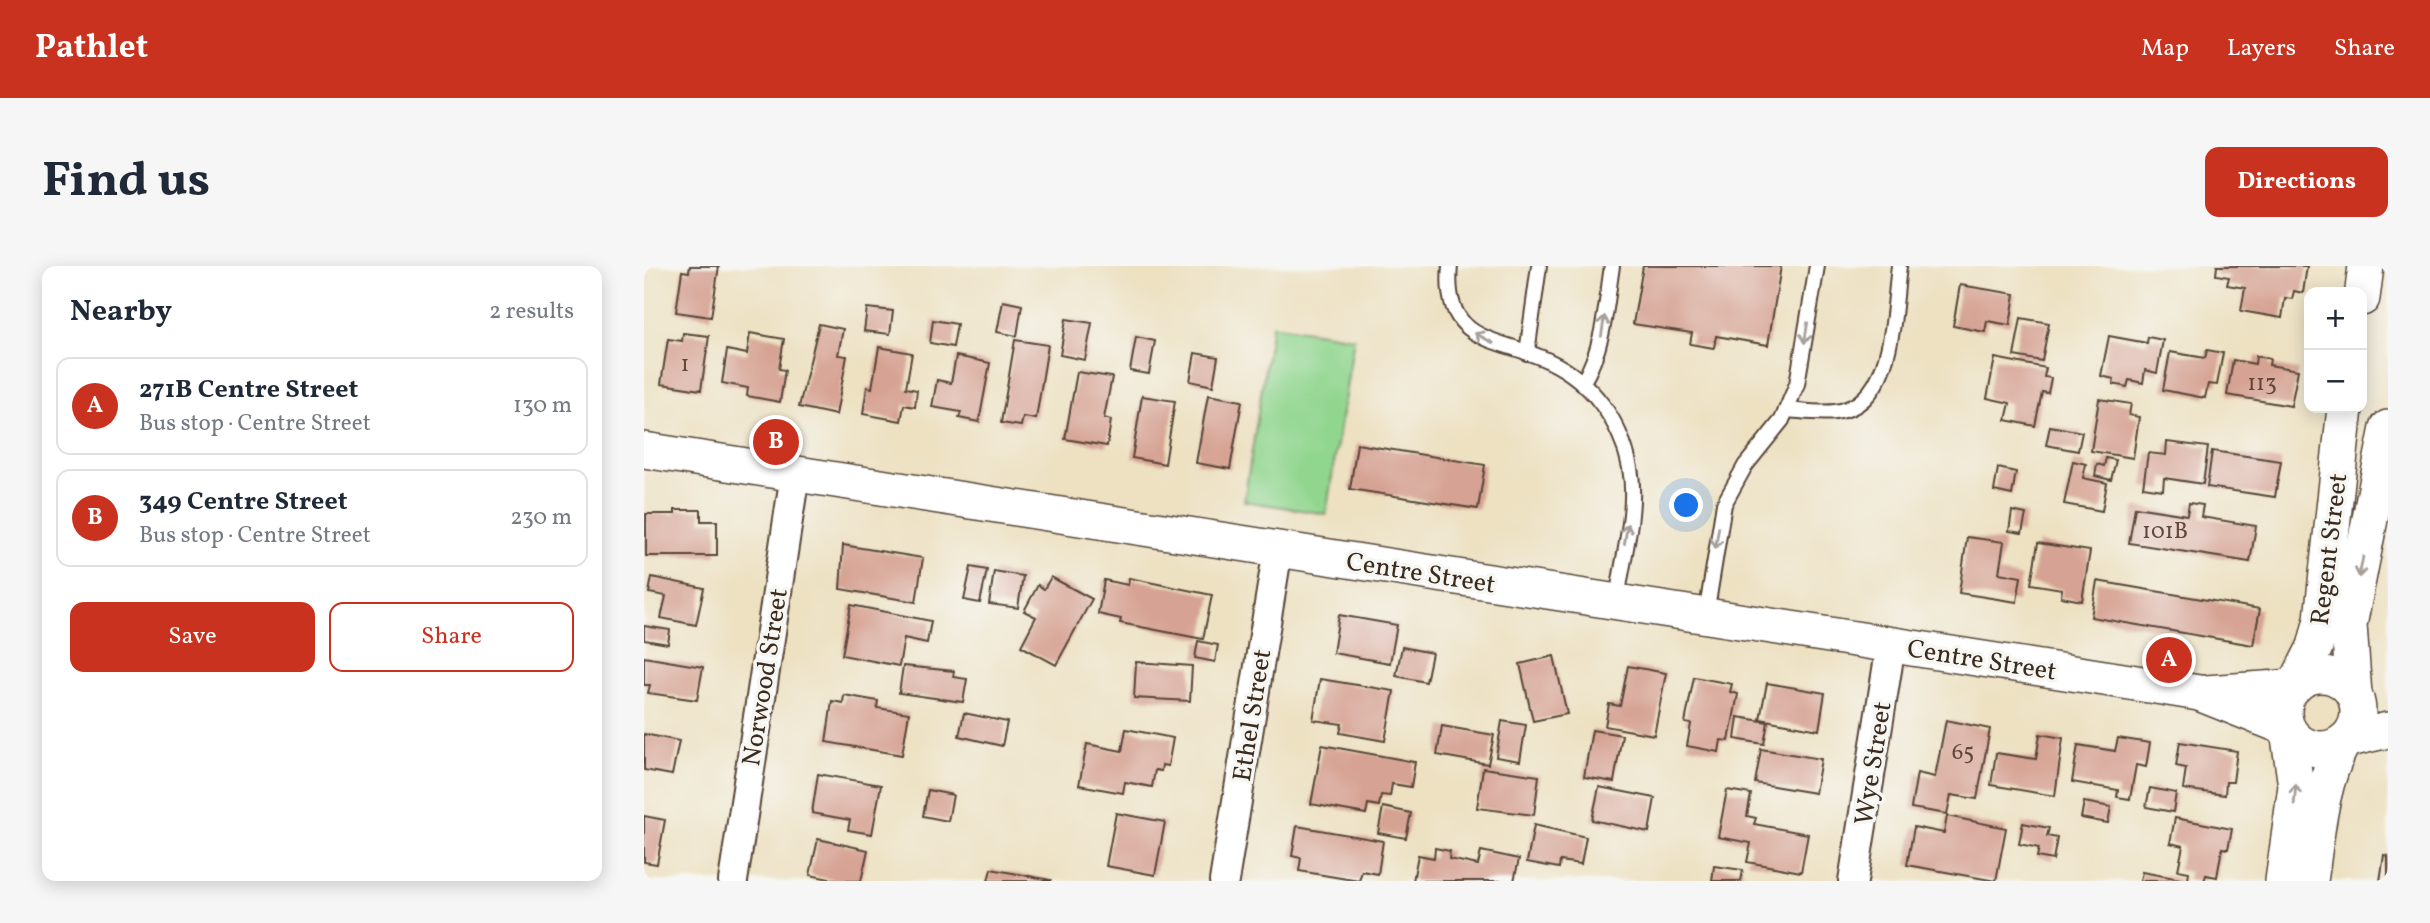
<!DOCTYPE html>
<meta charset="utf-8">
<style>
:root{--surface:#fff;--page:#f6f6f7;--text:#1f2937;--muted:#747a83;--line:#e0e1e3;--accent:#c8321e}
body{margin:0;font-family:Vollkorn,serif;background:var(--page);color:var(--text)}
.controls{position:absolute;right:21px;top:21px;display:grid;overflow:hidden;border-radius:14px;box-shadow:0 4px 18px #0003}
.controls button{width:63px;height:63px;display:grid;place-items:center;padding:0;border:0;border-bottom:2px solid var(--line);background:var(--surface);color:var(--text);font:35px sans-serif}
.you{position:absolute;left:1043px;top:240px;width:24px;height:24px;margin:-18px;border:5px solid #fff;border-radius:50%;background:#1a73e8;box-shadow:0 0 0 10px #1a73e833}
.badge{display:grid;place-items:center;width:46px;height:46px;border-radius:50%;background:var(--accent);color:#fff;font-size:23px;font-weight:700}
.pin{position:absolute;translate:-50% -50%;border:4px solid #fff;box-shadow:0 2px 7px #0006}
.list{margin:0;padding:0;list-style:none}
h2{display:flex;justify-content:space-between;align-items:center;height:91px;margin:0;padding:0 28px;font-size:30px}
h2 small{font-size:23px;font-weight:400;color:var(--muted)}
.list li{display:grid;grid-template-columns:46px 1fr auto;gap:21px;align-items:center;box-sizing:border-box;height:98px;margin:0 14px 14px;padding:0 14px;border:2px solid var(--line);border-radius:14px}
.list b{display:block;font-size:26px;white-space:nowrap}
.list p{margin:0;font-size:23px;white-space:nowrap;color:var(--muted)}
.list em{font-size:23px;font-style:normal;color:var(--muted)}
.actions{display:flex;gap:14px;padding:21px 28px}
.actions a{flex:1;padding:16px 0;border:2px solid var(--accent);border-radius:14px;text-align:center;font-size:24px;color:var(--accent)}
.actions .main{background:var(--accent);color:#fff}
.map{position:relative;flex:none;width:1744px;height:615px;overflow:hidden;border-radius:14px}
header{display:flex;align-items:center;gap:42px;box-sizing:border-box;height:98px;padding:0 35px;background:var(--accent);color:#fff}
header strong{font-size:33px}
nav{display:flex;gap:38px;margin-inline-start:auto;font-size:24px}
.intro{display:flex;align-items:center;justify-content:space-between;box-sizing:border-box;height:168px;padding:0 42px}
h1{margin:0;font-size:49px}
.button{padding:18px 32px;border-radius:14px;background:var(--accent);color:#fff;font-size:24px;font-weight:700}
main{display:flex;gap:42px;padding:0 42px}
aside{flex:1;background:var(--surface);border-radius:14px;box-shadow:0 4px 18px #0003}
.map>svg:first-child{display:block}
</style>
<header>
<strong>Pathlet</strong>
<nav><a>Map</a><a>Layers</a><a>Share</a></nav>
</header>
<div class="intro"><h1>Find us</h1><a class="button">Directions</a></div>
<main>
<aside>
<h2>Nearby<small>2 results</small></h2>
<ul class="list">
<li><span class="badge">A</span><div><b>271B Centre Street</b><p>Bus stop · Centre Street</p></div><em>130 m</em></li>
<li><span class="badge">B</span><div><b>349 Centre Street</b><p>Bus stop · Centre Street</p></div><em>230 m</em></li>
</ul>
<div class="actions"><a class="main">Save</a><a>Share</a></div>
</aside>
<div class="map">
<svg width="1744" height="615" viewBox="0 0 1744 615">
<rect width="100%" height="100%" fill="#f6f6f2"/>
<filter id="ink" filterUnits="userSpaceOnUse"><feTurbulence type="fractalNoise" baseFrequency=".0143" numOctaves="2"/><feDisplacementMap in="SourceGraphic" scale="14" xChannelSelector="R" yChannelSelector="G"/><feConvolveMatrix kernelMatrix="1 2 1 2 8 2 1 2 1" color-interpolation-filters="sRGB"/></filter>
<filter id="wash" filterUnits="userSpaceOnUse"><feTurbulence type="fractalNoise" baseFrequency=".00686" numOctaves="4" result="noise"/><feDisplacementMap in="SourceGraphic" scale="28" xChannelSelector="R" yChannelSelector="G"/><feGaussianBlur stdDeviation="1.57" result="paint"/><feColorMatrix in="noise" values="0 0 0 0 0 0 0 0 0 0 0 0 0 0 0 0 0 1.4 0 .05"/><feComposite in="paint" operator="in"/></filter>
<g filter="url(#wash)">
<rect width="100%" height="100%" fill="#ede1c2"/>
<polygon fill="#91d68f" stroke="#668056" stroke-width="2" points="628,59 710,72 682,248 600,235"/>
<g id="blocks">
<g fill="#d6a293">
<polygon points="46,0 75,0 67,51 32,46 38,5 45,6"/>
<polygon points="999,0 1137,0 1124,79 1072,70 1070,82 1046,78 1048,67 989,58"/>
<polygon points="1573,0 1663,0 1659,27 1650,25 1648,33 1641,32 1638,52 1597,45 1601,22 1583,19 1585,11 1572,9"/>
<polygon points="1316,19 1371,28 1366,59 1343,55 1341,66 1309,60"/>
<polygon points="359,35 378,39 373,70 353,66"/>
<polygon points="223,42 249,45 246,68 220,65"/>
<polygon points="1377,52 1405,57 1398,95 1370,90"/>
<polygon points="422,53 448,57 441,94 416,89"/>
<polygon points="289,54 313,58 309,81 286,77"/>
<polygon points="175,58 199,63 194,89 203,90 192,149 155,141"/>
<polygon points="39,67 65,70 57,124 17,118 24,73 38,75"/>
<polygon points="106,67 140,73 135,103 141,104 136,136 103,130 104,122 78,117 83,84 103,88"/>
<polygon points="1465,70 1503,77 1504,71 1519,74 1513,107 1501,104 1499,117 1485,114 1483,121 1469,118 1470,113 1457,110"/>
<polygon points="492,71 511,75 505,108 486,105"/>
<polygon points="371,74 404,79 392,153 379,151 377,160 357,157"/>
<polygon points="235,81 268,87 262,122 273,124 271,141 260,139 257,155 219,148 223,121 228,122"/>
<polygon points="1563,84 1579,87 1573,119 1564,118 1561,132 1519,124 1526,86 1561,92"/>
<polygon points="551,87 574,91 569,120 546,115"/>
<polygon points="312,90 346,97 335,156 315,152 317,146 288,141 293,114 307,117"/>
<polygon points="1612,90 1626,93 1625,99 1654,104 1647,140 1583,129 1589,94 1611,98"/>
<polygon points="1351,92 1402,102 1400,111 1407,112 1404,127 1398,126 1391,160 1362,154 1366,137 1343,132"/>
<polygon points="433,106 468,111 460,152 467,154 463,180 421,173"/>
<polygon points="564,129 598,135 586,203 552,197"/>
<polygon points="498,130 531,135 521,198 488,192"/>
<polygon points="1455,133 1487,138 1485,149 1495,151 1489,192 1447,185"/>
<polygon points="1406,160 1438,166 1434,185 1402,179"/>
<polygon points="1523,176 1564,181 1559,218 1520,212 1519,224 1499,221 1504,187 1522,189"/>
<polygon points="713,178 841,199 834,243 706,223"/>
<polygon points="1568,185 1637,195 1631,231 1563,221"/>
<polygon points="1462,192 1472,194 1467,214 1451,210 1453,198 1460,200"/>
<polygon points="1429,195 1442,198 1439,212 1463,217 1458,245 1420,238"/>
<polygon points="1354,202 1372,206 1368,229 1350,225"/>
<polygon points="1545,237 1559,239 1557,251 1612,260 1606,296 1485,277 1491,241 1543,249"/>
<polygon points="31,244 57,244 57,255 73,255 73,290 2,290 2,248 31,248"/>
<polygon points="1368,245 1382,248 1378,267 1365,265"/>
<polygon points="1323,271 1360,276 1355,307 1377,311 1373,336 1315,327"/>
<polygon points="1394,277 1446,285 1438,335 1417,331 1418,323 1387,318"/>
<polygon points="199,279 279,292 272,336 196,323"/>
<polygon points="327,301 343,304 336,337 320,334"/>
<polygon points="350,305 379,310 374,342 345,338"/>
<polygon points="8,311 60,322 52,359 17,352 22,330 5,327"/>
<polygon points="407,311 448,333 412,399 377,380 392,351 380,345 394,319 400,323"/>
<polygon points="485,312 568,329 559,373 476,357 477,353 454,348 460,314 484,319"/>
<polygon points="1453,315 1616,343 1609,379 1447,351"/>
<polygon points="207,339 287,355 283,377 260,372 255,400 198,389"/>
<polygon points="695,349 753,359 746,397 689,387"/>
<polygon points="0,360 26,364 24,378 0,374"/>
<polygon points="554,375 574,379 571,396 551,392"/>
<polygon points="758,381 788,387 782,416 752,410"/>
<polygon points="910,390 923,448 889,455 876,398"/>
<polygon points="0,391 59,401 53,434 4,427 6,419 0,419"/>
<polygon points="492,396 548,400 546,435 490,432"/>
<polygon points="259,400 310,405 309,411 323,413 319,436 255,427"/>
<polygon points="984,400 1022,407 1010,469 961,460 965,438 976,440"/>
<polygon points="1050,411 1088,418 1086,426 1094,428 1085,475 1077,474 1075,486 1043,480 1047,458 1041,457"/>
<polygon points="676,413 750,425 741,475 696,467 698,458 669,454"/>
<polygon points="1123,417 1181,427 1175,464 1116,453"/>
<polygon points="200,429 234,435 233,442 265,447 258,489 182,476 188,435 199,437"/>
<polygon points="320,447 363,456 358,480 315,470"/>
<polygon points="1094,451 1124,456 1120,478 1091,473"/>
<polygon points="1302,454 1346,463 1333,533 1307,529 1303,548 1267,542 1273,507 1291,511"/>
<polygon points="858,455 882,459 876,495 852,491"/>
<polygon points="798,460 850,469 844,498 793,489"/>
<polygon points="482,463 529,472 524,500 518,499 517,505 511,504 508,521 481,516 479,527 435,519 443,478 478,485"/>
<polygon points="948,464 978,469 970,516 940,511"/>
<polygon points="0,468 35,475 28,509 0,504"/>
<polygon points="1396,468 1419,472 1411,530 1347,519 1352,487 1392,493"/>
<polygon points="1474,472 1506,477 1502,501 1492,499 1486,533 1473,531 1474,524 1428,516 1434,479 1471,485"/>
<polygon points="1536,476 1593,485 1589,516 1582,516 1581,529 1539,523 1542,502 1532,500"/>
<polygon points="678,479 771,496 767,521 748,518 746,530 737,529 735,540 724,538 722,548 667,538"/>
<polygon points="1117,483 1177,493 1171,527 1111,517"/>
<polygon points="839,502 895,510 890,549 833,542"/>
<polygon points="174,508 237,519 228,568 204,564 206,554 168,547"/>
<polygon points="955,521 1011,532 1005,566 948,554"/>
<polygon points="1506,522 1532,527 1529,546 1502,541"/>
<polygon points="284,524 309,529 304,555 279,550"/>
<polygon points="1083,524 1107,528 1103,550 1112,552 1110,558 1164,568 1157,606 1103,596 1107,577 1074,571"/>
<polygon points="1440,536 1467,541 1464,557 1437,552"/>
<polygon points="739,541 767,547 762,572 734,567"/>
<polygon points="472,547 521,556 511,609 462,600"/>
<polygon points="0,550 21,554 13,598 0,596"/>
<polygon points="1303,550 1362,562 1352,615 1263,599 1270,561 1300,567"/>
<polygon points="1531,552 1588,563 1584,583 1578,582 1573,611 1562,609 1560,615 1549,615 1544,614 1545,606 1534,604 1539,580 1526,577"/>
<polygon points="1379,557 1405,562 1403,570 1413,572 1409,594 1393,591 1395,582 1375,578"/>
<polygon points="890,559 942,571 937,598 916,595 915,602 883,596"/>
<polygon points="653,560 739,575 734,608 718,605 715,615 655,605 657,592 648,590"/>
<polygon points="174,573 224,584 217,615 195,615 166,609"/>
<polygon points="791,582 806,585 805,593 834,599 837,585 875,593 870,615 769,615 774,589 790,592"/>
<polygon points="1740,589 1744,590 1744,615 1736,615"/>
<polygon points="1070,600 1099,604 1097,615 1068,615"/>
<polygon points="347,603 407,614 407,615 344,615"/>
<polygon points="1498,606 1542,614 1542,615 1496,615"/>
</g>
</g>
</g>
<g filter="url(#ink)">
<use href="#blocks" fill-opacity="0" stroke="#564537" stroke-width="2"/>
<g fill="none" stroke-linecap="round" stroke-linejoin="round">
<defs>
<g id="service">
<path d="M806 0C798 79 855 71 905 95 948 115 977 156 986 202 994 243 978 293 973 335"/>
<polyline points="883,87 895,0"/>
<path d="M939 116C960 81 962 39 968 0"/>
<path d="M1142 144C1158 145 1175 148 1191 146 1251 139 1249 46 1255 0"/>
<polyline points="1062,349 1080,238 1101,200 1138,154 1153,118 1173,0"/>
</g>
<g id="minor">
<polyline points="89,615 151,208"/>
<polyline points="580,615 634,283"/>
<polyline points="1209,615 1247,379"/>
</g>
<g id="tertiary">
<polyline points="1718,32 1722,0"/>
<polyline points="0,184 1518,421 1555,427 1643,462"/>
<circle cx="1677" cy="446" r="37"/>
<polyline points="1651,420 1671,381 1678,353 1701,142"/>
<polyline points="1562,427 1649,421"/>
<polyline points="1710,429 1705,359 1744,162"/>
<polyline points="1701,474 1744,464"/>
<polyline points="1639,615 1652,520 1644,464"/>
<path d="M1666 615C1673 568 1676 518 1699 476"/>
</g>
</defs>
<use href="#service" stroke="#564537" stroke-width="18"/>
<use href="#minor" stroke="#564537" stroke-width="32"/>
<use href="#tertiary" stroke="#564537" stroke-width="38"/>
<use href="#service" stroke="#fff" stroke-width="14"/>
<use href="#minor" stroke="#fff" stroke-width="28"/>
<use href="#tertiary" stroke="#fff" stroke-width="35"/>
</g>
<defs><path id="oneway-shaft" d="M-6 0H5M1.5-3L5.5 0L1.5 3" fill="none" stroke-width="1.6" stroke-linecap="round" stroke-linejoin="round" transform="scale(1.75)"/></defs>
<g stroke="#a79f9a">
<use href="#oneway-shaft" transform="translate(959 60) rotate(-81)"/>
<use href="#oneway-shaft" transform="translate(1162 67) rotate(99)"/>
<use href="#oneway-shaft" transform="translate(840 72) rotate(-152)"/>
<use href="#oneway-shaft" transform="translate(982 268) rotate(-81)"/>
<use href="#oneway-shaft" transform="translate(1073 272) rotate(99)"/>
<use href="#oneway-shaft" transform="translate(1717 301) rotate(101)"/>
<use href="#oneway-shaft" transform="translate(1651 529) rotate(-85)"/>
</g>
</g>
<g text-anchor="middle" stroke-width="7" stroke-linejoin="round" paint-order="stroke">
<g font-size="23" fill="#62483b">
<text x="41" y="105">1</text>
<text x="1618" y="124">113</text>
<text x="1521" y="272">101B</text>
<text x="1319" y="493">65</text>
</g>
<g font-size="26" fill="#3b2a1e" stroke="#f6f6f2">
<text transform="translate(1684 283) rotate(-83)" y="9">Regent Street</text>
<text transform="translate(777 306) rotate(9)" y="9">Centre Street</text>
<text transform="translate(1338 393) rotate(9)" y="9">Centre Street</text>
<text transform="translate(120 411) rotate(-81)" y="9">Norwood Street</text>
<text transform="translate(607 449) rotate(-81)" y="9">Ethel Street</text>
<text transform="translate(1228 497) rotate(-81)" y="9">Wye Street</text>
</g>
</g>
</svg>
<div class="controls">
<button>+</button>
<button>−</button>
</div>
<div class="you"></div>
<div class="pin badge" style="left:1525px;top:394px">A</div>
<div class="pin badge" style="left:132px;top:176px">B</div>
</div>
</main>
